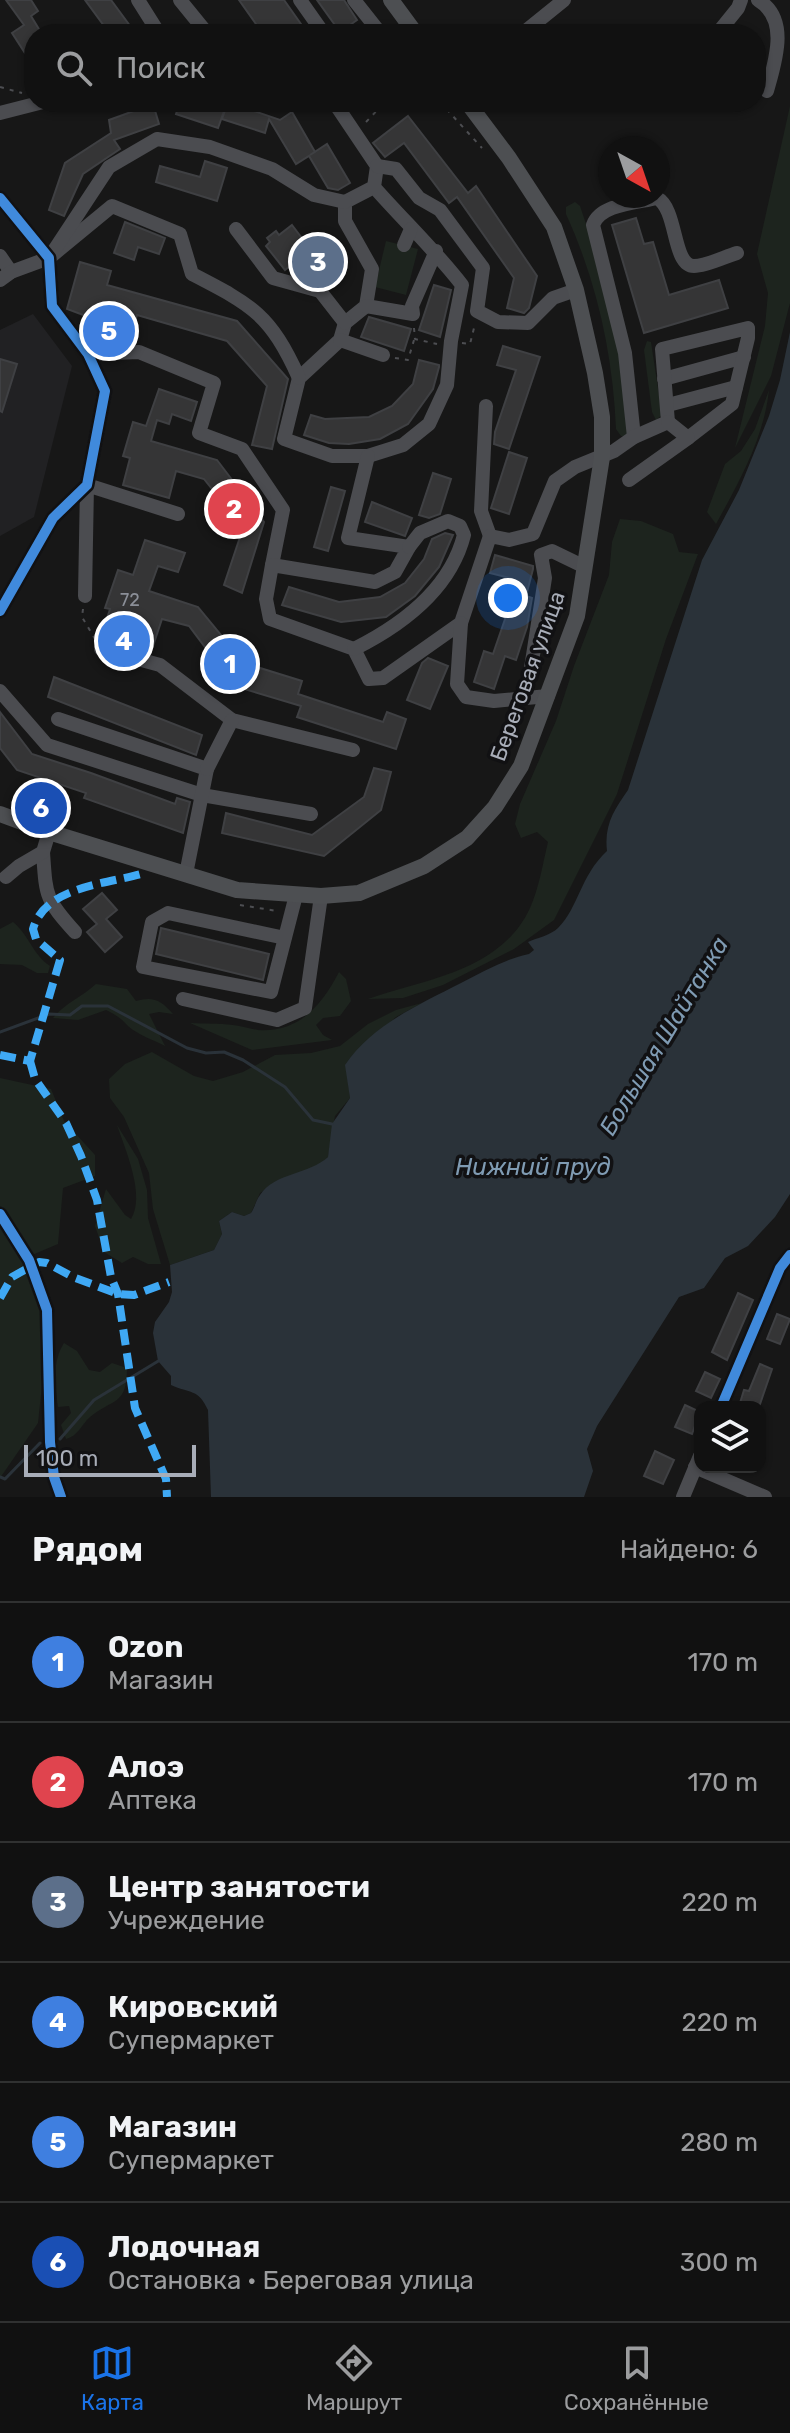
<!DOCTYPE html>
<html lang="ru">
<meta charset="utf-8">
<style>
:root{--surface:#111;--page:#1e1f1f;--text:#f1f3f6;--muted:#9c9d9f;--line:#303131;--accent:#1a73e8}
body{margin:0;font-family:Rubik,sans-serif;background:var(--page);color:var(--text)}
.controls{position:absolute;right:24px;bottom:24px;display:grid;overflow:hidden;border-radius:16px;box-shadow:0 2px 6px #0004}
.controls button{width:72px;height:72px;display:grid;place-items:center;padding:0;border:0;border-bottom:2px solid var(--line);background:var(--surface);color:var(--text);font:40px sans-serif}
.compass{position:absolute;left:598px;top:136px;width:72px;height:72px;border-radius:50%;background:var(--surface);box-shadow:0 2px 6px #0004;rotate:140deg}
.scale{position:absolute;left:24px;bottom:20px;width:172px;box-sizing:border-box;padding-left:8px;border:4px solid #a8adb8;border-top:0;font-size:22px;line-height:28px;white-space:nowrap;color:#a8adb8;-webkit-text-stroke:6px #111113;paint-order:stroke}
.you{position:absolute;left:508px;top:598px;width:28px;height:28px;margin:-20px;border:6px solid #fff;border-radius:50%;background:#1a73e8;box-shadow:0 0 0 12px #1a73e833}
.badge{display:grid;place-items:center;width:52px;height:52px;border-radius:50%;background:var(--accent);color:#fff;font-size:26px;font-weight:700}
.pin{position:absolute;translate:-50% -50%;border:4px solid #fff;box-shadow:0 2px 8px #0006}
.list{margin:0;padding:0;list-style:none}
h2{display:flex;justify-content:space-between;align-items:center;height:104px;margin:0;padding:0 32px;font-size:34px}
h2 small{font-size:26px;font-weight:400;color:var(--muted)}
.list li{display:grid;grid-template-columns:52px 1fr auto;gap:24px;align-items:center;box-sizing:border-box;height:120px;padding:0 32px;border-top:2px solid var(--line)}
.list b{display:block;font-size:30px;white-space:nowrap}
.list p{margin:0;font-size:26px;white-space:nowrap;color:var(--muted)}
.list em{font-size:26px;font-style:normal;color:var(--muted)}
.icon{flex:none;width:44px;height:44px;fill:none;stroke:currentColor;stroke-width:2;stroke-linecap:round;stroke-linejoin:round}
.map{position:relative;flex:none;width:790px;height:1497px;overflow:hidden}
.search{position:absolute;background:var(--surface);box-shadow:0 2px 6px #0004;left:24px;right:24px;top:24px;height:88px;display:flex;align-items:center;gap:20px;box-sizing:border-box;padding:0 28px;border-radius:32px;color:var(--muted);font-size:30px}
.sheet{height:824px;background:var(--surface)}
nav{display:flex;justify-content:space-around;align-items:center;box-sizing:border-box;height:112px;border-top:2px solid var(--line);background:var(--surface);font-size:22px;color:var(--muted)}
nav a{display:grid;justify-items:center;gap:4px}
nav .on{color:var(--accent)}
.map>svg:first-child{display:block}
</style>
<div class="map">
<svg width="790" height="1497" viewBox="0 0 790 1497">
<rect width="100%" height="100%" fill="#171717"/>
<polygon fill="#212123" points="33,314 72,366 34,517 0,536 0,330"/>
<g fill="#1d241e">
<polygon points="790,106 790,303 771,376 735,448 765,326 768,293 757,254"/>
<path d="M575 202 580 206 596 254 622 354 630 429 625 436H621L616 429C613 355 597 282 566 214V207Z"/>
<polygon points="386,241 418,249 406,295 375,287"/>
<polygon points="647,341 651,342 662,415 656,420 652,412 644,350"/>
<path d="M769 390C764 438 739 482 716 524L707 512 725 464 741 451 755 429Z"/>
<path d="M620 519 641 521 673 534 679 552 698 554 666 639 617 794 554 920 514 949 443 985 403 998 368 999C426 979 501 971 530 908 539 888 543 863 548 842L537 832 521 838 515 824 520 804 556 721 574 666 609 575 612 542Z"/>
<path d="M13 922C29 935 33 955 50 966L48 973H37L22 965 0 964V929Z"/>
<path d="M339 972 346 979 351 1001 340 1016 323 1018 316 1025 323 1035 332 1040 252 1050 190 1023C204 1024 219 1023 233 1025 242 1026 250 1029 258 1030 299 1033 322 1005 339 972Z"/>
<path d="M96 984 127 989 136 1001C153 996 161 1000 173 1014L159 1012 149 1014 165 1046C154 1040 138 1035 128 1026 121 1018 116 1015 106 1010L78 1020 53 1018C65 1003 82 997 96 984Z"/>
<polygon points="422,1003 396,1017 351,1057 346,1064 350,1098 335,1116 328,1157 321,1164 271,1185 260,1193 251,1213 244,1216 232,1212 219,1221 222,1234 214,1250 170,1265 153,1209 149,1173 124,1117 110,1098 109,1079 125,1064 152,1052 194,1076 213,1081 243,1072 275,1055 311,1053 340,1046 368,1024 396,1010"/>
<polygon points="0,1078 51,1089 64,1121 95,1155 95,1176 63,1188 58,1244 32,1255 0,1208"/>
<path d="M117 1125 138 1159 147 1190 148 1218 161 1264H148L133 1257 122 1263 104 1252 95 1226 106 1189 125 1215 131 1219C146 1196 125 1149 117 1125Z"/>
<polygon points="0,1226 28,1272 43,1321 43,1375 38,1423 0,1478"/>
<path d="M64 1343 77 1351 89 1370 100 1372 112 1363 127 1368C127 1406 113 1398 90 1417 81 1425 78 1436 66 1439L61 1425 71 1413 69 1406 58 1407C55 1386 52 1361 64 1343Z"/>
</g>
<path fill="#2a3239" d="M790 332V1194L775 1217 748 1246 725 1258 704 1288 679 1297 597 1426 587 1449 593 1471 584 1497H211L208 1410C198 1388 190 1394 171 1385V1376L158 1361 153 1333 155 1322 169 1302 172 1292 170 1265 214 1250 222 1234 219 1221 232 1212 244 1216 251 1213C255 1207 256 1200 260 1195 274 1173 310 1174 328 1157L332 1124 350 1098 345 1065C372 1025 420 1004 461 983 483 972 505 959 529 954L534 950 528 942C537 938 551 935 558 928 579 907 580 876 607 851 604 825 614 810 628 790L702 560 739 490 769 416 780 380Z"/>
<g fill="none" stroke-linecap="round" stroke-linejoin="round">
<g stroke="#2a3239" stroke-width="3">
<polyline points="0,1032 49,1014 70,1015 82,1006 108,1006 187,1048 206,1053 224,1052 243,1060 285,1087 313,1120 332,1124"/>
<polyline points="60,1439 94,1400 160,1360"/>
<polyline points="0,1477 5,1479 40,1443"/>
</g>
</g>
<g fill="#353536" stroke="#3f4043" stroke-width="2">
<polygon points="6,0 31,0 38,11 31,16 42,34 34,34 34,67 12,33 24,25"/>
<polygon points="85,0 111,0 136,34 110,34"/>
<polygon points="239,0 284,0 308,34 263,34"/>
<polygon points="317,0 344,0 357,20 340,32"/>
<polygon points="180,102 198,102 224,111 218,128 176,114"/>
<polygon points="228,102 280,120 292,112 315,152 310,155 327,144 350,183 338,190 328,188 309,156 296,164 269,119 265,133 222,119"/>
<polygon points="153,104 159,124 114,140 120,149 83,174 64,216 49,210 65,163 111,133 109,120"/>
<polygon points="408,116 468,193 476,186 537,276 529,308 524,313 507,308 514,278 457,197 449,203 404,143 385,157 373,143"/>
<polygon points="205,161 227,168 217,201 156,182 160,166 200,177"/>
<polygon points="636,218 644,244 653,242 669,295 719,280 728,308 644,333 612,225"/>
<polygon points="125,222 165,238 159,254 138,247 134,260 114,253"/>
<polygon points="292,225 311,250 322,241 339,263 317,280 309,278 296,261 285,270 266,246 270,242 267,238 276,231 279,235"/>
<polygon points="80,262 111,271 107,285 237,321 288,379 272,449 252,445 267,386 227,341 137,315 129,342 83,330 86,316 67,309"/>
<polygon points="434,285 451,290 440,337 419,330"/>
<polygon points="369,317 411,329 404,351 361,337"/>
<polygon points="503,346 540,357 509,449 494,444 495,432 516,370 497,365"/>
<polygon points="0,359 17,364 2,412 0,411"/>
<polygon points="419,360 439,365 439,367 433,389 408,424 380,439 349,444 329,443 304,435 311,415 325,419 369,417 392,406 413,384"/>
<polygon points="159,389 197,402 191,421 172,414 169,424 157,420 151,441 217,460 264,522 242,593 224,585 243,528 204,479 176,471 169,498 123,485 130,458 123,456 133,422 146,426"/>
<polygon points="509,452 527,458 509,514 491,508"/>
<polygon points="433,473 451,479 440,514 429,518 419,515"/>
<polygon points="331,487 345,491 328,551 314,547"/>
<polygon points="372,502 412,518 405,536 365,522"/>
<polygon points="445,533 453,535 439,567 415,596 386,617 341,622 282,605 289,587 339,602 380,597 405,583 424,559 432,539"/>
<polygon points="145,540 185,553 178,572 158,566 149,591 198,607 244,663 302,681 298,694 383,722 387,712 406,719 396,749 297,717 301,706 234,686 189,626 162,619 151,652 101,637 110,609 105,608 118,570 133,575"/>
<polygon points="495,555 533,566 533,569 526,596 532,598 527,627 516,660 505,656 494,689 474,682 484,651 493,654 515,590 507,588 510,578 490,573"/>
<polygon points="428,658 448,666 430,709 407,700 422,663"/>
<polygon points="54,677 202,735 196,755 48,697"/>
<polygon points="0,712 32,754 91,773 175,804 177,798 190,802 183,833 84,798 86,793 17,770 0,748"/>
<polygon points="374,768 391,772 381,810 324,856 222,833 226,813 312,835 364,797"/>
<polygon points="102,893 117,910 106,919 122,937 105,952 87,932 97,924 83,909"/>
<polygon points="161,928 269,954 263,980 156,954"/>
<polygon points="738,1293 753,1300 727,1360 712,1352"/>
<polygon points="777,1314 790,1319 780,1344 767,1339"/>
<polygon points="760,1364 772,1369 759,1407 753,1407 740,1403 744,1390 749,1391"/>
<polygon points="705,1372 720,1379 711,1398 696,1391"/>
<polygon points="685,1405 700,1412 692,1434 675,1427"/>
<polygon points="655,1451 674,1460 663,1484 644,1476"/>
</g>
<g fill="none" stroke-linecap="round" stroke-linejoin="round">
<g stroke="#4d4e52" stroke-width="2" stroke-dasharray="4 6" stroke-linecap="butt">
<polyline points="0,87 22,93"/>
<polyline points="440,102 482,148"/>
<polyline points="366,122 385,102"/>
<polyline points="414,328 415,339 437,344"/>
<polyline points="462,343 470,344 475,324"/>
<polyline points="395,358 408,360 414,340"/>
<polyline points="83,609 82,617 95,639"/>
<polyline points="240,905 277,911"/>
</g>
<g stroke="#4b4c50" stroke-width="14">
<polyline points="138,0 155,27 156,34"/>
<polyline points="180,0 206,32"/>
<polyline points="300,0 324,34"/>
<polyline points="354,0 381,34"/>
<path d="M758 0C790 19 775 62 767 91"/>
<polyline points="522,34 564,0"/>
<polyline points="717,34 738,8 741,0"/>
<path d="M334 102 377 166 374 187C403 220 435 250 462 285L451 341 447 385 429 424 403 445 368 456H332L284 439 299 378 340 340 345 323 366 306 372 269 345 221V202L374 187"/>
<polyline points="0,113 43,102"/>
<polyline points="377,166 396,169 419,198 440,210 483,268 477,311 498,322 528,323 553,298 576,290"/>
<polyline points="0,198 49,258"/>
<polyline points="236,229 273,278 320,291 345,323"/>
<polyline points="404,245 411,229"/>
<polyline points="0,256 11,272"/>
<path d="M0 280 11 272 49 258 112 206 180 234 192 274C252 305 270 314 299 378"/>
<polyline points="366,306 413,314 412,306 436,251"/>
<polyline points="340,340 383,355"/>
<polyline points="88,354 139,352 214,383 199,433 242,449 283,510 272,565"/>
<polyline points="664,379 744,357"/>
<polyline points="668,405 736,387"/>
<polyline points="486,406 481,511 490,536"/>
<path d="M634 437 625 353 593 225C600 204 637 203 657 198 678 209 672 266 694 266 707 266 724 257 737 253"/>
<polyline points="368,456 348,538 409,547 395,572 375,582 272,565 266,599 270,619 354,649 369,679 383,678 461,623 490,536 509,540 533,534 555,481 575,467 614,451 634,437 668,422 662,349 748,328 748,338 732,404 688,438"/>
<polyline points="629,480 688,438 668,422"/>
<polyline points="85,596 87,485 178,514"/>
<polyline points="0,611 53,518 87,485 105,391 88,354 52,306 49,258 109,167 157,139 210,147 272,169 314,195 345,202"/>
<polyline points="461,623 457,684 466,697 494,701 548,696"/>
<polyline points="101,649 160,665 232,720 353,750"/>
<path d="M354 649C402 625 450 590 464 535L460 526 448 521 420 533 409 547"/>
<polyline points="531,668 545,578 541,555 552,551 585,567"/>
<polyline points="0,691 47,745 202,795 311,814"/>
<polyline points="58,719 207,769 186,874"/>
<polyline points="207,769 232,720"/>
<path d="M43 852C46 896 45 899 75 932"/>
<polyline points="6,877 19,866 43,852 49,832"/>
<polyline points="285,938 168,913 152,922 143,967 271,992 296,895"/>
<polyline points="183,999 277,1020 305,1008 321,896"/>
<polyline points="0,1214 29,1260 47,1310 50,1442 54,1477 61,1497"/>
<polyline points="721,1407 780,1268 790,1255"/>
<polyline points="695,1467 765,1497"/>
<polyline points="683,1497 700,1456"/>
</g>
<g stroke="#4d4f52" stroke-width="16">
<polyline points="391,0 416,34"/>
<polyline points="0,814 49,832 237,890 321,896 359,893 424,866 467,838 495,807 521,766 577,616 602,457 602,417 595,373 576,290 554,227 509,158 467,102"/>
</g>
<g stroke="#3fa9f5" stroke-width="8" stroke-dasharray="16 8" stroke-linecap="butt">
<path d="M0 1055 30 1061 60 960 36 939 33 929C45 887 105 884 141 874"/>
<polyline points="30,1061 35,1079 66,1123 81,1156 97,1200 111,1277 118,1294 135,1408 166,1479 167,1497"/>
<polyline points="0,1298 12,1277 39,1262 47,1263 73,1277 118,1294 134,1295 169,1282"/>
</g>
<defs>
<g id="cycleway">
<polyline points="0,198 49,258 52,306 88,354 105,391 87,485 53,518 0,611"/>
<polyline points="0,1214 29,1260 47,1310 50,1442 54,1477 61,1497"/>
<polyline points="721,1407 780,1268 790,1255"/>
</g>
</defs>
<use href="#cycleway" stroke="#111113" stroke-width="15"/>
<use href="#cycleway" stroke="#408adc" stroke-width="10"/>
</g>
<g text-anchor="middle" stroke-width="7" stroke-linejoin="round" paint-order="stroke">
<g font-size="18" fill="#8b8f98">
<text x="130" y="606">72</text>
</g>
<g font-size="22" fill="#a8adb8" stroke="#111113">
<text transform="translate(527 676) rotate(-70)" y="8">Береговая улица</text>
</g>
<g font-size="24" font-style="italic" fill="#7f9bb3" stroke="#111113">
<text transform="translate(664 1036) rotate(-59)" y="8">Большая Шайтанка</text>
<text x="533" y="1175">Нижний пруд</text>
</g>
</g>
</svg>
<div class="controls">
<button><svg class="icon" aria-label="layers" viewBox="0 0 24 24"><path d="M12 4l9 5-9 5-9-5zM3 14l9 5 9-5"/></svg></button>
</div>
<svg class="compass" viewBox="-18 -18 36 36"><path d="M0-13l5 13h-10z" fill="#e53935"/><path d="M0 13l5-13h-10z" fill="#9c9d9f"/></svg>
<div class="scale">100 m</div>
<div class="you"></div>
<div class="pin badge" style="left:230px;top:664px;background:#3f7fe0">1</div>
<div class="pin badge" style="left:234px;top:509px;background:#e0444e">2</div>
<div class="pin badge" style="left:318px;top:262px;background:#5c6f8a">3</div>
<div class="pin badge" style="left:124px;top:641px;background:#3f7fe0">4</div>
<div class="pin badge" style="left:109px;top:331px;background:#3f7fe0">5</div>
<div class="pin badge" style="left:41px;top:808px;background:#1a4fb4">6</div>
<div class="search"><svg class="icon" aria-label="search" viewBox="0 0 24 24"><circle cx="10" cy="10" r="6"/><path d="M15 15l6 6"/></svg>Поиск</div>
</div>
<section class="sheet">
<h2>Рядом<small>Найдено: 6</small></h2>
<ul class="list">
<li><span class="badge" style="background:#3f7fe0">1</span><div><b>Ozon</b><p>Магазин</p></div><em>170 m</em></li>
<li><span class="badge" style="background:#e0444e">2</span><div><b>Алоэ</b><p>Аптека</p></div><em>170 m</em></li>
<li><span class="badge" style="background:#5c6f8a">3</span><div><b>Центр занятости</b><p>Учреждение</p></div><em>220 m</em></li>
<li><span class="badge" style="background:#3f7fe0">4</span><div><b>Кировский</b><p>Супермаркет</p></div><em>220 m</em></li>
<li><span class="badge" style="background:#3f7fe0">5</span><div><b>Магазин</b><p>Супермаркет</p></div><em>280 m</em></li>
<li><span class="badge" style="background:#1a4fb4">6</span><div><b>Лодочная</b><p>Остановка · Береговая улица</p></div><em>300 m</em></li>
</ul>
</section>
<nav>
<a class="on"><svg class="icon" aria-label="map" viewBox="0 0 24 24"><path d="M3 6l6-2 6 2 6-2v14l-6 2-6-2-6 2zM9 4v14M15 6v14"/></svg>Карта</a>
<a><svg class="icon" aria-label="directions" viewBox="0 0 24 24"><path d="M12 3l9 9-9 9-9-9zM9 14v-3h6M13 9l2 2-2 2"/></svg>Маршрут</a>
<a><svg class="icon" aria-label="saved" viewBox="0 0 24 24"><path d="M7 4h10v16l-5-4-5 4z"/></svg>Сохранённые</a>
</nav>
